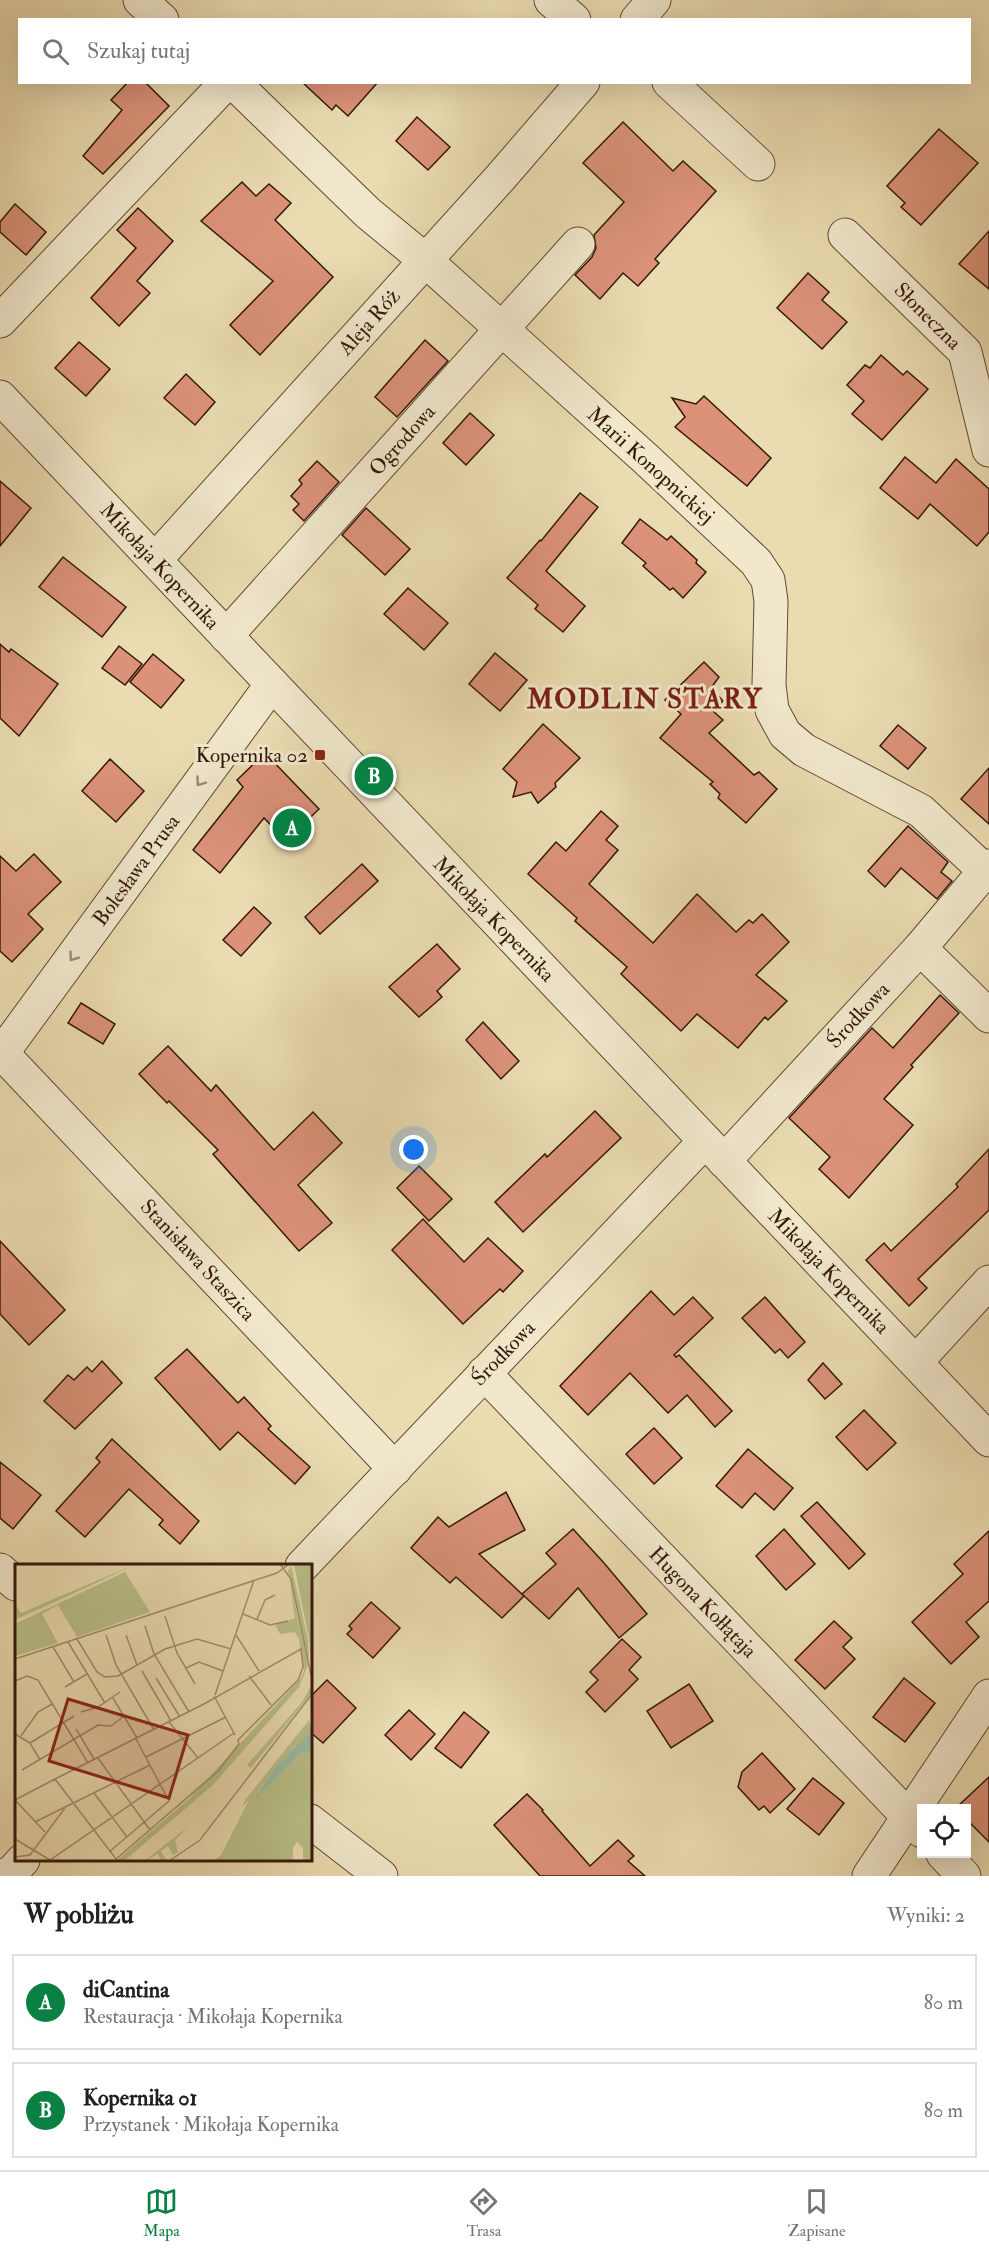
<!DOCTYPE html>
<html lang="pl">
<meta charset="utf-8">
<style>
:root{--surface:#fff;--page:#f2f2f2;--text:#202124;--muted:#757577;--line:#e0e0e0;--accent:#0b8043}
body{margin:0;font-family:"IM FELL Double Pica",serif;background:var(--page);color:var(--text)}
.controls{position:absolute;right:18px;bottom:18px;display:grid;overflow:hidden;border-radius:0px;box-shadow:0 6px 24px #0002}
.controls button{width:54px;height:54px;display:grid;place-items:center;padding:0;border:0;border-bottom:2px solid var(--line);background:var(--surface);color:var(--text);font:30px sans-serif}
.you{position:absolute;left:414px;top:1150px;width:21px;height:21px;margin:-15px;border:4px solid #fff;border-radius:50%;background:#1a73e8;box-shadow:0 0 0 9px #1a73e833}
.badge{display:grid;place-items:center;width:39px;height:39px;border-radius:50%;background:var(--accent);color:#fff;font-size:20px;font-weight:700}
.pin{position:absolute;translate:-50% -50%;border:3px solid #fff;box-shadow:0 2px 6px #0006}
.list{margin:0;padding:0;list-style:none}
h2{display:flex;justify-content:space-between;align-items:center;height:78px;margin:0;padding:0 24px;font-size:26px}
h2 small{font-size:20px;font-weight:400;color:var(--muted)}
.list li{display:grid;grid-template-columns:39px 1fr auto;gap:18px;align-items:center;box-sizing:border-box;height:96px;margin:0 12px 12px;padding:0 12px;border:2px solid var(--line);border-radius:0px}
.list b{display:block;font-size:22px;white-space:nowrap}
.list p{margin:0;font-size:20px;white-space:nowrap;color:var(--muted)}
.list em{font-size:20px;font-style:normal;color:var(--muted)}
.icon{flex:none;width:33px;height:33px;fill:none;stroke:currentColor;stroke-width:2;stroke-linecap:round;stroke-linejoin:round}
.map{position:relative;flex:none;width:989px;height:1876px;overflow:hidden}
.search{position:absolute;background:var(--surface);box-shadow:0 6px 24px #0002;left:18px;right:18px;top:18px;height:66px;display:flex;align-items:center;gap:15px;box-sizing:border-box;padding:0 21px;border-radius:0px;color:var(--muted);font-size:22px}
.sheet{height:294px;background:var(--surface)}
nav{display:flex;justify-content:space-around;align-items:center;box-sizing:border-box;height:84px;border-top:2px solid var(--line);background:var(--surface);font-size:16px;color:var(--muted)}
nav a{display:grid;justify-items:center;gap:3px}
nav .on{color:var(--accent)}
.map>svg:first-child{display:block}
</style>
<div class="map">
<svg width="989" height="1876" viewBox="0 0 989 1876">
<rect width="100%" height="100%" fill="#eadbb0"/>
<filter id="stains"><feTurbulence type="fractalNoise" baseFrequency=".00333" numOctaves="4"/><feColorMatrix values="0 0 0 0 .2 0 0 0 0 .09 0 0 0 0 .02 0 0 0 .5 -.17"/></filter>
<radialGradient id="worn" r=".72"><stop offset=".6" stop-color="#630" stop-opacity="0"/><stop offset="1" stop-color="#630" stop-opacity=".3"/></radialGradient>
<g fill="#db9279" stroke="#35180b" stroke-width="1.5">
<polygon points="128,82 145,82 169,106 103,174 83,156 122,110 111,100"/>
<polygon points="302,82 378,82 348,116 336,105 332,110"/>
<polygon points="417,117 450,147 428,170 396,141"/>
<polygon points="623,122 673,171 683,161 716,191 655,259 659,263 638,286 623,273 600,299 575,275 592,257 596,248 594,235 624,202 583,163"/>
<polygon points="939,129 978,163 921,225 901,207 905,203 887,186"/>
<polygon points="242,182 256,196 269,184 291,203 275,220 333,277 260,355 230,325 273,281 201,221"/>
<polygon points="15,204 46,232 26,255 0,232 0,222"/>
<polygon points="138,208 173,241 137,281 150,293 119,326 91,298 136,248 117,230"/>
<polygon points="989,231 989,289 959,264"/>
<polygon points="808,273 829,292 822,300 847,322 822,349 777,308"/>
<polygon points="425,340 448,361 397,417 375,397"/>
<polygon points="79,342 110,369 86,396 55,368"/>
<polygon points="881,355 903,375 907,371 928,389 882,440 852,414 864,401 847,385 865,365 870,368"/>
<polygon points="186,374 215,402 195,425 164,398"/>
<polygon points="704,396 771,458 747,486 675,427 685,417 672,398 696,404"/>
<polygon points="470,413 494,435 466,465 443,443"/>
<polygon points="905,457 936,483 956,459 989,489 989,532 977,546 930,504 918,519 880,488"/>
<polygon points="317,461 339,482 304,521 293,510 299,504 291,496 302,484 299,480"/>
<polygon points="0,481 31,508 0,546"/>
<polygon points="580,493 598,507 546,571 585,606 563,632 535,609 538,605 507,578 540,540 541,541"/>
<polygon points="366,508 410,549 385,575 342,535"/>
<polygon points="640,519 667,540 671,536 697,560 696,563 706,572 683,598 673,588 670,590 643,566 646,563 622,543"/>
<polygon points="63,557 126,607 102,637 39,587"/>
<polygon points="408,588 448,623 424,650 384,614"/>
<polygon points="0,644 9,652 11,649 58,684 19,736 0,718"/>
<polygon points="119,646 142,664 125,685 102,668"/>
<polygon points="495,653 527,680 500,711 469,684"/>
<polygon points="153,654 184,680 161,708 130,682"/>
<polygon points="704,662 719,677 711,688 723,701 713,711 723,720 709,733 754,775 759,772 777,789 746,823 718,798 720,794 710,784 713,782 660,738 681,714 665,700"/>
<polygon points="543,724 580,758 555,783 556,787 538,803 531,792 513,797 517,782 503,769"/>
<polygon points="898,725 926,748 908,769 880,746"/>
<polygon points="265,753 319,809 286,841 264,818 220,873 193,850 243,787 237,780"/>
<polygon points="110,759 144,791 116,822 82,791"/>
<polygon points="989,768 989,824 961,799"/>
<polygon points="601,811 618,826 606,840 618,850 589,884 653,943 697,894 736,932 749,920 753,923 762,914 789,942 756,975 787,1001 768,1020 765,1017 738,1048 697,1014 681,1031 621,974 627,967 575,921 577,918 528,874 556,842 566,851"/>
<polygon points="908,826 948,862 941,872 952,881 937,899 901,868 885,887 868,871"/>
<polygon points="34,854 61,882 28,914 43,929 12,962 0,951 0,856 16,871"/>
<polygon points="362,864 378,881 320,934 305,917"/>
<polygon points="254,907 271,923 241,956 223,940"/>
<polygon points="437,944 460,969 437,991 442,997 419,1017 389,987"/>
<polygon points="940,995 959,1013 911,1065 913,1067 884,1099 913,1125 849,1198 819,1169 830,1157 789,1118 872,1028 893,1048"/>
<polygon points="81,1003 115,1024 103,1044 68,1023"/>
<polygon points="483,1022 519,1061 501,1079 466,1040"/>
<polygon points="168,1046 211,1091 216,1085 274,1150 313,1112 342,1143 298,1185 332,1223 299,1251 213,1154 218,1150 169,1101 167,1103 139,1074"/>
<polygon points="595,1111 621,1138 523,1232 495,1202 545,1154 547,1157"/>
<polygon points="989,1149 989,1210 918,1279 927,1288 909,1306 866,1260 884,1243 891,1251 958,1187 956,1184"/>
<polygon points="419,1166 452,1199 429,1221 397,1188"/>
<polygon points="423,1219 464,1262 488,1238 523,1271 503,1292 500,1289 463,1324 392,1250"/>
<polygon points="0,1241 65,1310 29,1345 0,1314"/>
<polygon points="651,1291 674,1315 693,1297 713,1318 674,1355 676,1357 679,1355 732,1411 715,1427 687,1395 668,1413 630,1373 588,1415 560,1386"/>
<polygon points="765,1297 805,1342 788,1358 780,1349 775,1353 742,1318"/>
<polygon points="187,1349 238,1403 244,1397 271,1426 268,1429 310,1467 295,1484 238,1432 220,1450 155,1378"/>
<polygon points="102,1361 122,1383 75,1429 44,1401 68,1375 74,1380 87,1367 92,1372"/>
<polygon points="823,1363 842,1384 825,1399 808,1380"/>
<polygon points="864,1410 896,1443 867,1470 836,1437"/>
<polygon points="654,1428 682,1458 654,1484 626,1454"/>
<polygon points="112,1439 199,1521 180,1544 159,1525 163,1520 129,1489 85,1537 56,1511 100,1462 96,1458"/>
<polygon points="748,1449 793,1488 774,1510 755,1493 742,1508 716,1486"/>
<polygon points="0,1462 41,1495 13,1529 0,1518"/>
<polygon points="506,1492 525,1530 479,1554 524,1596 502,1618 456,1577 450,1583 411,1548 438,1517 449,1527"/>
<polygon points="817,1502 865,1554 849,1569 801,1516"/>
<polygon points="573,1529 604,1563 647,1614 619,1638 578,1588 549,1619 522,1594 556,1564 546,1553"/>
<polygon points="784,1529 815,1564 786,1590 756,1556"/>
<polygon points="989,1531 989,1601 966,1622 979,1637 951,1664 912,1622 963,1574 954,1564"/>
<polygon points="371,1602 400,1628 373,1658 347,1634 352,1629 349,1626"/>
<polygon points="834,1621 852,1638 843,1647 855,1659 825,1689 795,1660"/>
<polygon points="622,1639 641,1657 629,1670 638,1679 605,1712 586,1692 598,1680 590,1672"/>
<polygon points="904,1678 935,1703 905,1742 873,1717"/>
<polygon points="327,1680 356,1708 323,1743 310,1732 310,1697"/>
<polygon points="689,1684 713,1721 671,1748 647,1711"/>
<polygon points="409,1710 435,1734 411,1760 385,1735"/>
<polygon points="464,1712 489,1732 461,1768 435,1748"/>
<polygon points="762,1753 795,1789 770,1813 764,1806 759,1810 738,1787 742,1772"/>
<polygon points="989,1777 989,1842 966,1819 966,1809 956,1808"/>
<polygon points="813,1778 844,1803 819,1835 787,1809"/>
<polygon points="527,1794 543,1810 542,1811 590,1866 618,1840 634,1856 628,1861 645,1876 540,1876 494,1825"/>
</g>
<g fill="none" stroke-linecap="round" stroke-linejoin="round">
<defs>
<g id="minor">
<polyline points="140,0 162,20"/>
<polyline points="551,0 574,20"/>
<polyline points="637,20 654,0"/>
<polyline points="233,82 368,213 425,260 646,459 756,562 768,580 771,601 769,685 772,710 785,734 804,750 921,811 985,871"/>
<polyline points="669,82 758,164"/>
<polyline points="845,235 965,352 989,450"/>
<polyline points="0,321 227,82"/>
<polyline points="0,397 989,1440"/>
<polyline points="155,560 500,178 583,82"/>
<polyline points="226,636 578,244"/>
<polyline points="920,948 989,1016"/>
<polyline points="0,1051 395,1469"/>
<polyline points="0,1056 272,684"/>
<polyline points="724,1161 920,948 989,866"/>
<polyline points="916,1362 989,1282"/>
<polyline points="484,1373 922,1831"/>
<polyline points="302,1566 705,1141"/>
<polyline points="0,1570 16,1584"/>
<polyline points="310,1821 381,1876"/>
<polyline points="943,1854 964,1876"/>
<polyline points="3,1876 12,1872 23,1860"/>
<polyline points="869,1876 989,1696"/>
</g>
</defs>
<use href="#minor" stroke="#624934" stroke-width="35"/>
<use href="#minor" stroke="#f1e8cc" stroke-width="33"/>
</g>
<defs><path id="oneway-chevron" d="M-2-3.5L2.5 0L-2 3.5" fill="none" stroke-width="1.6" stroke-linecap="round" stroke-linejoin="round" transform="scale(1.5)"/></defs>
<g stroke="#9c8a75">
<use href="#oneway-chevron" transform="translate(200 782) rotate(126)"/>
<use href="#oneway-chevron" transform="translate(73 957) rotate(126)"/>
</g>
<rect fill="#8f2418" stroke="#f1e8cc" stroke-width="2" x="314" y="749" width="12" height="12" rx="3"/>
<g text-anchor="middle" stroke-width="6" stroke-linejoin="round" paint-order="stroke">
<g font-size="21" fill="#35180b" stroke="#f1e8cc">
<text transform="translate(928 316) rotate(45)" y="7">Słoneczna</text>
<text transform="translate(369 322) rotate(-48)" y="7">Aleja Róż</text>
<text transform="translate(402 440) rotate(-48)" y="7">Ogrodowa</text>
<text transform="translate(651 465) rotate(42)" y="7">Marii Konopnickiej</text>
<text transform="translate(160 566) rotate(47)" y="7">Mikołaja Kopernika</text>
<text transform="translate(136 870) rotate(-54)" y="7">Bolesława Prusa</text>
<text transform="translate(494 919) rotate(46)" y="7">Mikołaja Kopernika</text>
<text transform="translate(858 1015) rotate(-47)" y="7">Środkowa</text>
<text transform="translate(198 1260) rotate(47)" y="7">Stanisława Staszica</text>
<text transform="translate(829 1271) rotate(46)" y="7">Mikołaja Kopernika</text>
<text transform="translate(503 1353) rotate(-46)" y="7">Środkowa</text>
<text transform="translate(703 1602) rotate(46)" y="7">Hugona Kołłątaja</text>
</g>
<g font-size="21" fill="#35180b" stroke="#f1e8cc" text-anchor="end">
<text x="308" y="762">Kopernika 02</text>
</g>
<g font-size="27" font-weight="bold" letter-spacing="1.5" fill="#7a1f14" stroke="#f1e8cc">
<text x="645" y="708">MODLIN STARY</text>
</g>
</g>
<g transform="translate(15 1564)">
<rect width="297" height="297" fill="#eadbb0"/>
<path d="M121 0 81 19 0 56V40L6 49ZM279 0H297V103L294 75ZM276 1 293 76 294 97 273 7ZM110 8 135 48 62 73 43 41 27 50 43 79 0 92V60ZM274 12 293 101 284 123 198 221 109 297H101L174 235 286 114 289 107 284 75 280 68 265 70 260 61 280 54ZM297 120 296 130 236 204 232 201 287 138ZM294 156 297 167 241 231 286 189 295 187 297 175V297H288V284L282 278 278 284V297H198L206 291 234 236 228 242 230 236ZM173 263 160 276 163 288 158 291 153 282 146 287 151 296 146 297 143 290 129 297Z" fill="#b9c08a"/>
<path d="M297 167 296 187 286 189 238 237 262 202Z" fill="#98bca7"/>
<path fill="none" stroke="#a28d6e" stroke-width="1.5" d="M265 0 276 15 297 116M228 50 255 61 273 57M150 52 162 89 180 120M242 55 250 36 260 31M130 62 139 90 174 148M91 71 101 101 139 166M111 71 122 101M221 71 244 107M62 75 82 108 90 113 103 112 150 85 182 75 216 85M53 78 90 139M38 83 59 118M0 95 262 9 274 0M171 104 184 98 208 107M127 107 156 157M234 112 256 141M141 114 165 153M0 117 12 112 23 116 73 199M50 123 72 110M200 131 239 16M199 132 220 171M98 134 122 174M66 148 83 143 105 128M154 158 183 194M61 165 79 195M0 170 15 179 25 196M6 172 23 148 37 140M15 179 59 152M131 193 211 153M83 194 135 266M7 206 83 161 96 162 109 152M79 229 112 273M0 236 40 215 189 140 286 85 288 103 283 116 223 176 224 180 203 207 101 295 40 215M0 236 30 268M20 258 135 201M0 275 35 296 219 169M94 288 154 237 121 175M0 293 15 291 50 244M154 297 185 276 297 130"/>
<path fill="#8f2418" fill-opacity="0.15" stroke="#8f2418" stroke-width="3" d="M53 135 173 171 154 234 34 197Z"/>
<rect width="297" height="297" fill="none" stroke="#35180b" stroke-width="3"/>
</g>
<rect width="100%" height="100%" filter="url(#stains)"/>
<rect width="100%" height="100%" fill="url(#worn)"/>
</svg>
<div class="controls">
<button><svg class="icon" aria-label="locate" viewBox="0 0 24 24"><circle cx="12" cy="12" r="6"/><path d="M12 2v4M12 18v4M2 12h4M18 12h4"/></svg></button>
</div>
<div class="you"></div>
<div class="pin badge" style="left:292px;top:828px">A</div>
<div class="pin badge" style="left:374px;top:776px">B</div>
<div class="search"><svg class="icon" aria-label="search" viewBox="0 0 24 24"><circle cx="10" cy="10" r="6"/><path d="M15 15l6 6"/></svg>Szukaj tutaj</div>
</div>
<section class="sheet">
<h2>W pobliżu<small>Wyniki: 2</small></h2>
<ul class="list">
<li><span class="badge">A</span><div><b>diCantina</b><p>Restauracja · Mikołaja Kopernika</p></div><em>80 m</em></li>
<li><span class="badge">B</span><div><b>Kopernika 01</b><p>Przystanek · Mikołaja Kopernika</p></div><em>80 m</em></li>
</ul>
</section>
<nav>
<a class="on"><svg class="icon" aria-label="map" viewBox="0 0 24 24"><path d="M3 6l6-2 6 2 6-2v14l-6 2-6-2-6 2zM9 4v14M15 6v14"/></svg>Mapa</a>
<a><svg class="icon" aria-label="directions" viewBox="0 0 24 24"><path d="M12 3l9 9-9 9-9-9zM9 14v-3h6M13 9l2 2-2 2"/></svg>Trasa</a>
<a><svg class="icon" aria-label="saved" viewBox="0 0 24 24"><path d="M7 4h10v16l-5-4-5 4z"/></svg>Zapisane</a>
</nav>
